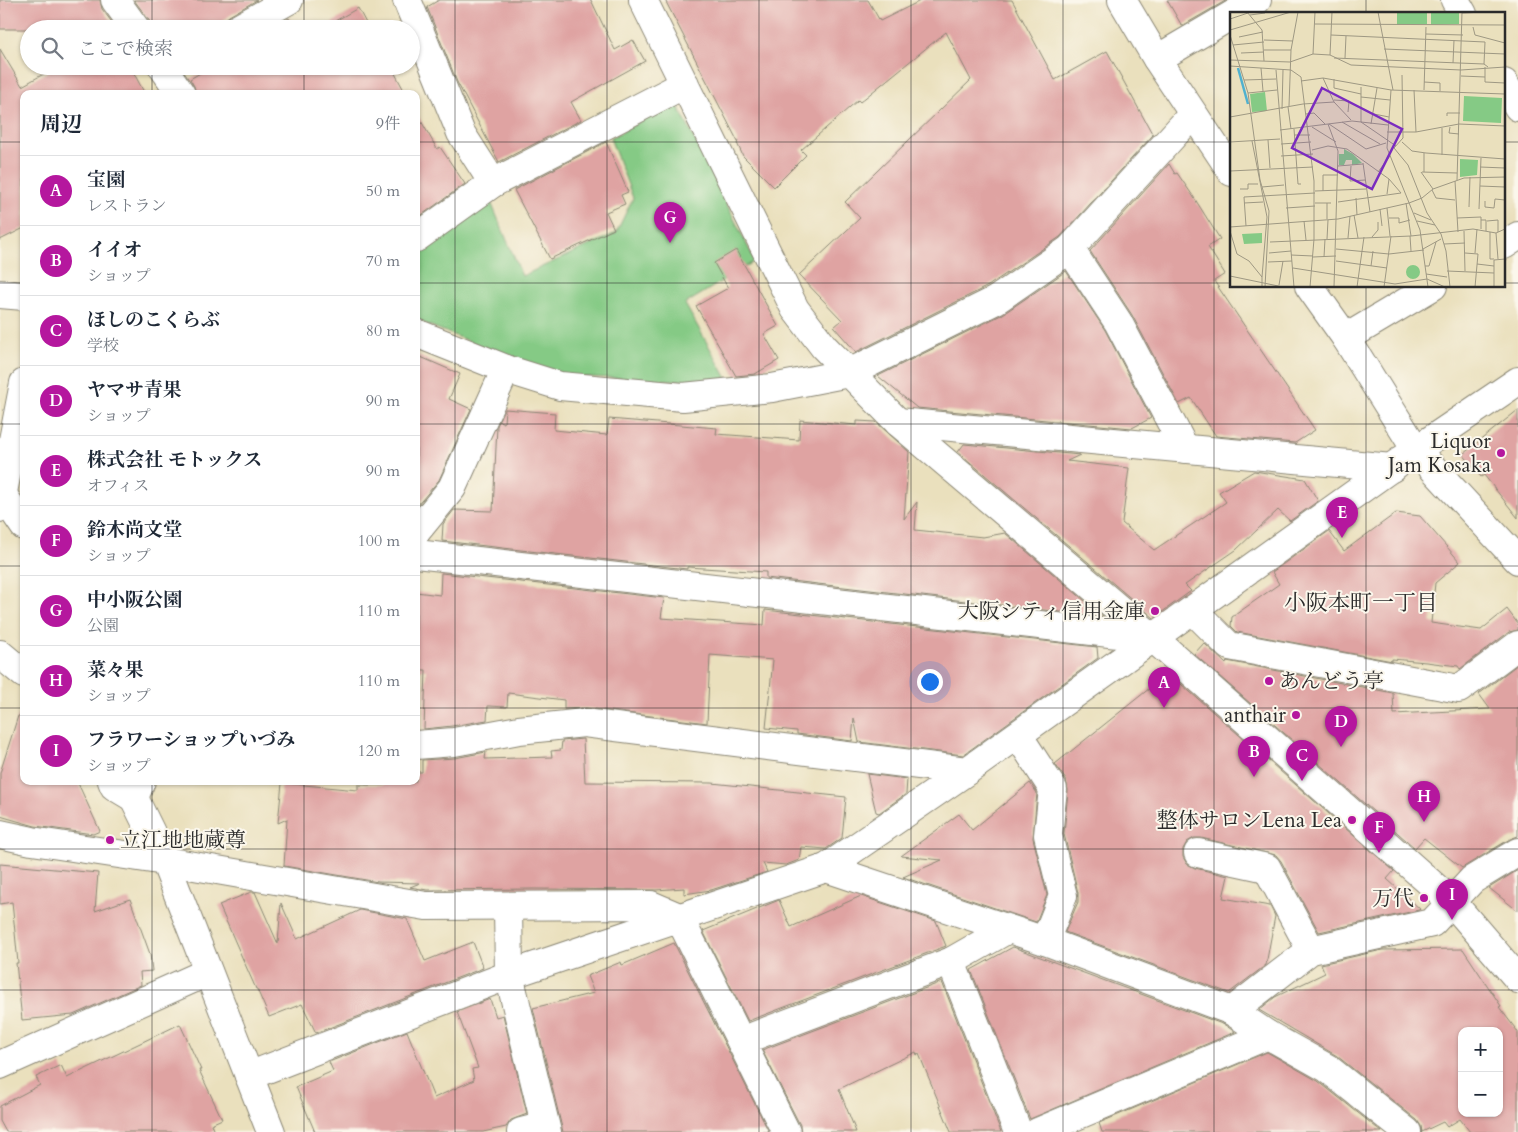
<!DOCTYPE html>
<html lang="ja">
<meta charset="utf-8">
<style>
:root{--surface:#fff;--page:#f2f2f3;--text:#1f2937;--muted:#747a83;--line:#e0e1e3;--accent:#b5179e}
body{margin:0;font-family:Cardo,"Noto Serif JP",serif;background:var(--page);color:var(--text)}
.controls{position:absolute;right:15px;bottom:15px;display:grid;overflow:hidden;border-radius:10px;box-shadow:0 1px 4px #0004}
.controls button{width:45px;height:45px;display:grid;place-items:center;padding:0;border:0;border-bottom:1px solid var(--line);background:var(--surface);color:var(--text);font:25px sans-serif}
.you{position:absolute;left:929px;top:681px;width:18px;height:18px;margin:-12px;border:4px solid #fff;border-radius:50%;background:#1a73e8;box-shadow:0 0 0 8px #1a73e833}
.badge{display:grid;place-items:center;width:32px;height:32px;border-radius:50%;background:var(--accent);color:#fff;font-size:16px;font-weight:700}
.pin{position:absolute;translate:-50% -41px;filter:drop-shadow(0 1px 2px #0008)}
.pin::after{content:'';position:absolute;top:26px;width:18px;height:15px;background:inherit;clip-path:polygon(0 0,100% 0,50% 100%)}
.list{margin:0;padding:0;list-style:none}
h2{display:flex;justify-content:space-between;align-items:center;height:65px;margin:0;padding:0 20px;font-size:21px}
h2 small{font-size:16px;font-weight:400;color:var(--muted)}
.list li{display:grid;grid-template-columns:32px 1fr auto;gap:15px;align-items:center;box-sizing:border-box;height:70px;padding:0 20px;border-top:1px solid var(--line)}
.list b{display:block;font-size:19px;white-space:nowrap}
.list p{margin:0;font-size:16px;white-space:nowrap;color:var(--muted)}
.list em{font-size:16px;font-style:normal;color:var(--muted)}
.icon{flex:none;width:28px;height:28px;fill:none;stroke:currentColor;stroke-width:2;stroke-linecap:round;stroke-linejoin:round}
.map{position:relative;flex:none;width:1518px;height:1132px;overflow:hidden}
.search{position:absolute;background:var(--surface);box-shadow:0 1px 4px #0004;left:20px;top:20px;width:400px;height:55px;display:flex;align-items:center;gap:12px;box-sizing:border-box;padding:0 18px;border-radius:28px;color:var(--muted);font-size:19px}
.panel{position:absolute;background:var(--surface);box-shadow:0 1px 4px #0004;left:20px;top:90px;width:400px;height:695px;border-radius:10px}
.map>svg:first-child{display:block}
</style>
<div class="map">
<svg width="1518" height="1132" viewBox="0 0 1518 1132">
<rect width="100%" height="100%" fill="#fbf7ec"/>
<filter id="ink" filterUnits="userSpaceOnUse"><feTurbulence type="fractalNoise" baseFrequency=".02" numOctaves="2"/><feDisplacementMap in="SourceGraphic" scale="10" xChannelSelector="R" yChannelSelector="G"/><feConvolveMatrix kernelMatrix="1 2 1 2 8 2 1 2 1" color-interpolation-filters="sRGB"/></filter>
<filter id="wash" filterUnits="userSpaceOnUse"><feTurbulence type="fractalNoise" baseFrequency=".0096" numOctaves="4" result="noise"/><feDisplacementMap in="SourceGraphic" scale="20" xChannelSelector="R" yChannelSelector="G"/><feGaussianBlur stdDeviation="1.12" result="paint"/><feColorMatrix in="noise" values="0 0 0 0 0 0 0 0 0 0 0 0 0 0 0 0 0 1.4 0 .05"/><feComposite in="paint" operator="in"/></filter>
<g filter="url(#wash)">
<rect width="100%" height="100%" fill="#eae0bd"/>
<polygon fill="#85ca85" stroke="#587a58" points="676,102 755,261 685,304 729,382 555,376 416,320 416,253 490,200 522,276 616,233 633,198 610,138"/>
<g id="blocks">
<g fill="#dfa3a2" fill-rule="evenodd">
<polygon points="0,0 100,0 102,9 117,29 0,29"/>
<polygon points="134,0 257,0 229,16 223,21 221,29 151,29 149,20"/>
<polygon points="439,0 591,0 615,50 633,40 645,61 571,102 581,120 499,162 457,82 427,7"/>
<polygon points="665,0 868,0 880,21 922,0 1012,0 1055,80 1107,51 1153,135 1060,237 988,286 856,352 834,327 842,320 799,275 860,218 845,202 971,80 946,32 860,102 858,100 801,150 806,155 774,187 743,156 737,143 738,142"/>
<polygon points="1167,0 1227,0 1182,26"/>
<polygon points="358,8 369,29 321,29"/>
<polygon points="289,18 295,29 270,29"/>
<polygon points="0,49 22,86 58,66 130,66 145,94 24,94 24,228 0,240"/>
<polygon points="212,66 391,66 406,94 196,94 194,86 190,79"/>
<polygon points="416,112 437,149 440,147 465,184 416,219"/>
<polygon points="606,142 628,192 621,195 625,204 606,212 614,229 550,259 514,190"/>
<polygon points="1169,164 1175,174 1177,173 1193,196 1220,239 1208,247 1225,274 1214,281 1315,430 1295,443 1216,436 1191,398 1179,404 1132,315 1090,251"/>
<polygon points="736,250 778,326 764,334 779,360 755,374 736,376 696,306 728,288 714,263"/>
<polygon points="1066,271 1105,330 1151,418 1132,428 917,408 878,376 1003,314"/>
<polygon points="416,355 460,374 449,399 471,409 439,480 416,507"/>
<polygon points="505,409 555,413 554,430 607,435 609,419 717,428 716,434 799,440 800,420 857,425 857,421 876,422 909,452 904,519 917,502 915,530 983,537 1005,533 1104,617 766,578 766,572 687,567 687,569 442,541 443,524 454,510 493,511 497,426 499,421 504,423"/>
<polygon points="1518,410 1518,518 1484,475 1481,477 1463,454"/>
<polygon points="964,444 1080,455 1067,461 1129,468 1122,523 1154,550 1226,502 1219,492 1254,471 1305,479 1318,501 1290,521 1278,510 1236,550 1185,585 1191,591 1154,618 958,452"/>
<polygon points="1396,513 1420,516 1460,562 1435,583 1431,623 1481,630 1507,609 1518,624 1518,630 1509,632 1460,669 1458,666 1426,662 1392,659 1392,661 1237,632 1231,626 1232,617 1279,584 1272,572 1329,531 1344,551"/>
<polygon points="441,573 664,598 661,618 764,625 765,610 1097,647 1098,658 963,755 859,742 854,718 852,741 797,734 797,731 766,728 773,660 710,655 707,723 586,708 564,709 564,700 508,693 507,707 488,706 487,720 452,726 424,729 426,670 416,670 416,592 440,595"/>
<polygon points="1204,643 1226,664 1227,661 1393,693 1394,714 1490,709 1479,694 1518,664 1518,836 1510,839 1462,868 1424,838 1415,848 1194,654"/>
<polygon points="1173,677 1394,871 1387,879 1420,909 1419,910 1319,932 1281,861 1276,855 1201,838 1194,838 1187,842 1183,849 1183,857 1187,864 1195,868 1228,876 1223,898 1270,906 1275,916 1266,965 1229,993 1065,932 1078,902 1078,893 1064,834 1068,790 1066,780 1055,764 1160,680 1165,686"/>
<polygon points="18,716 24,716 24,781 77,781 100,831 93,834 35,826 0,816 0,773"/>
<polygon points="583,739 585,782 712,783 846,797 842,838 826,849 801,847 799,860 786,865 763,863 767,872 711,890 684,894 684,888 656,890 535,889 427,890 410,887 420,883 378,882 284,866 287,819 278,823 282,783 358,790 358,785 384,785 384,781 416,781 416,772 422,772 422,760 455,758 486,752 485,759 552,757 551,751 561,750 562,741"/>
<polygon points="867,774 907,779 906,794 879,813 876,812"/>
<polygon points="1030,783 1037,793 1033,838 1047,895 1036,922 903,877 942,860 901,856 959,814 972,830"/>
<polygon points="0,864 98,873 95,911 130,899 150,954 152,971 140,972 141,985 73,1015 22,1020 16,963 18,963 12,902 0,904"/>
<polygon points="1518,870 1518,911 1489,888"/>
<polygon points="251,892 255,892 278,944 281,903 297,939 360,910 407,919 425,961 473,942 483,968 316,1033 302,1004 269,1017 257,989 256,989 219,905"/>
<polygon points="861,896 936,921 946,946 748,1021 703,931 779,900 791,927"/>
<polygon points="674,943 769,1132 563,1132 533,1008 594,993 587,976 621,962 622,965"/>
<polygon points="1013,947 1225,1025 1235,1032 1030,1119 971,970"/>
<path d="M1463 949 1501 1006 1499 1007 1518 1032V1132H1470L1460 1119 1447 1127 1443 1122 1422 1132 1421 1126 1417 1120 1337 1056 1259 1010 1275 997 1325 973 1321 964 1382 950ZM1462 1031H1499V1113H1462Z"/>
<polygon points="942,982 1001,1132 951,1132 919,1054 917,1055 916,1052 839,1089 856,1132 801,1132 800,1125 762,1050"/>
<polygon points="490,999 496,1017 503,1015 527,1114 511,1120 506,1127 483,1132 315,1132 296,1087 333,1071 329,1062 407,1031 434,1098 474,1080 472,1069 478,1068 457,1012"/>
<polygon points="180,1024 201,1070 199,1070 222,1119 211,1124 214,1132 6,1132 0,1121 0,1106 40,1085 36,1077 61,1065 67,1078"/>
<polygon points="1267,1052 1318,1081 1382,1132 1102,1132 1099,1123"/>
</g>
</g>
</g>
<g filter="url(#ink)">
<use href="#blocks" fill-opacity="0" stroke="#8a8674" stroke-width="1"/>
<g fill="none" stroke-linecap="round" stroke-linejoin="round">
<defs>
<g id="street">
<polyline points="115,0 136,29"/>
<polyline points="407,0 461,133 493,183"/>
<polyline points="643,0 795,309 824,347 898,422 1153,638 1452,902 1518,979"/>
<polyline points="1455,0 1463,14"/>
<polyline points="1234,14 1257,0"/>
<polyline points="237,29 289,0"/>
<polyline points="1157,59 1232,15"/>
<polyline points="162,66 181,94"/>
<polyline points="1504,83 1518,107"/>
<polyline points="416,238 493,183 685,84"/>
<polyline points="1504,245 1518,236"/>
<polyline points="1070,249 1118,322 1185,449"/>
<polyline points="0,294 24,296"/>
<polyline points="416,333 506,369 560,386 683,397 772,388 849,373 996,300 1070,249 1193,114"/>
<polyline points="1346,338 1433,286"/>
<polyline points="898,422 1392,468"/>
<polyline points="3,495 24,526"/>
<polyline points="0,508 24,383"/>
<polyline points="416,532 452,488 506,369"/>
<polyline points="416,554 1153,638"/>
<polyline points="1193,610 1229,646 1459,689 1518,645"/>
<polyline points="0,654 24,674"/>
<polyline points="1018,735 1053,789 1048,835 1063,896 1045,941"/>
<polyline points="416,745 454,742 519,730 584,723 967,771"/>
<polyline points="112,781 114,786 134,798 141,781"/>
<polyline points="0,834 32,841 165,861 426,906 651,905 679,917 786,1132"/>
<polyline points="1198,853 1267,868 1311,950"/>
<polyline points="826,868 1045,941 1232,1011 1268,1035 1327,1068 1407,1132"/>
<polyline points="508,906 509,975 547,1132"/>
<polyline points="952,961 955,972 1018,1132"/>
<polyline points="1232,1011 1311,950 1432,923 1472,880 1518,852"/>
<polyline points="741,1041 952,961 1008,929"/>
<polyline points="0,1065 208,972"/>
<polyline points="249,1076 509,975 826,868 967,771 1416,450 1518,381"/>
<polyline points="521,1132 545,1126"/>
<polyline points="1038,1132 1268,1035"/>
</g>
<g id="secondary">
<polyline points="1122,0 1157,59 1232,172"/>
<polyline points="1309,286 1346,338 1416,450 1518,560"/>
<polyline points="134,798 165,861 271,1132"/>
</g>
</defs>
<use href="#street" stroke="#8a8674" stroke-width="30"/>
<use href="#secondary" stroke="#8a8674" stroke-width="30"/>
<use href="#street" stroke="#fff" stroke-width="28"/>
<use href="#secondary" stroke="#fff" stroke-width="28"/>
</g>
</g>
<path fill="none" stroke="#2b2b2b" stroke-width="1" stroke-opacity="0.55" d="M152 0V29M304 0V29M455 0V1132M607 0V1132M759 0V1132M911 0V1132M1063 0V1132M1214 0V1132M1366 0V14M152 66V94M304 66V94M0 142H24M416 142H1232M1504 142H1518M0 283H24M416 283H1232M1504 283H1518M1366 286V1132M0 424H24M416 424H1518M0 566H24M416 566H1518M0 708H24M416 708H1518M152 781V1132M304 781V1132M0 849H1518M0 990H1518"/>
<g fill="#b5179e" stroke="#fbf7ec" stroke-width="2">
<circle cx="1501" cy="453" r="5"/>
<circle cx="1155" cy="611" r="5"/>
<circle cx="1269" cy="681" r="5"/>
<circle cx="1296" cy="715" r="5"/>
<circle cx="1352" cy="820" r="5"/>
<circle cx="110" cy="840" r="5"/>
<circle cx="1424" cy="898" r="5"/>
</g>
<g text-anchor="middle" stroke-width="4" stroke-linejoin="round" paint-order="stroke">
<g font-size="21" fill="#2b2b2b" stroke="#fbf7ec" text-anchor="end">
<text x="1491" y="448">Liquor<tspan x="1491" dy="24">Jam Kosaka</tspan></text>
<text x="1145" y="618">大阪シティ信用金庫</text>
<text x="1279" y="688" text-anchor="start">あんどう亭</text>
<text x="1286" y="722">anthair</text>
<text x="1342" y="827">整体サロンLena Lea</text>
<text x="120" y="847" text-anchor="start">立江地地蔵尊</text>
<text x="1414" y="905">万代</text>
</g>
<g font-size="22" fill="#2b2b2b" stroke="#fbf7ec">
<text x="1361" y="610">小阪本町一丁目</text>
</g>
</g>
<g transform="translate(1230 12)">
<rect width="275" height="275" fill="#eae0bd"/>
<path d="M167 0H197V12L167 13ZM201 0H229V12L201 13ZM35 80 37 99 22 100 20 82ZM234 84 272 86 271 111 233 109ZM114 137 123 142 132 151 122 153V148H116L114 153H109V142H114ZM230 147 248 148 247 163 230 165ZM32 221V231L14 232 12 222ZM176 260a7 7 0 1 1 14 0a7 7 0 1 1-14 0Z" fill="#85ca85"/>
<path fill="none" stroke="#50b1cf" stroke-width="2.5" d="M8 56 18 92"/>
<path fill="none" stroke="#9e9883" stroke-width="1" d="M17 0 32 18 34 49M148 0 163 78M232 1 255 0M20 3 35 1M0 7 18 1M85 12 275 13M243 15 245 23 275 31M0 18 61 0M196 22 233 23M0 23 18 81 30 168 39 199 35 275M101 23 255 30M9 25 33 20M34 28 63 29M3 33 34 30M154 37 275 42M34 38H61M11 41 34 40M83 42 85 0M100 43 102 0M104 46 254 52 258 55M115 46 116 24M0 48 60 50 83 42 100 43 121 53 231 58 275 55M223 51 224 28M254 52 255 30M0 54 61 58 71 65 84 169V227L80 275M255 55V70L275 71M31 56 33 79M46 58 64 275M172 63 173 126 164 136 178 153 197 201 211 222 216 239 220 275M231 64 255 65M93 66 104 90 121 108M104 67V76L131 82M14 68 46 67M71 69 93 66 161 78 275 82M194 70 210 71V79M161 78 157 136 190 218 198 275M184 78 186 120M194 78 196 15M18 81 47 78M131 85 160 88M104 88 119 89 118 100M59 94 61 38 68 0M58 95 61 117M52 97 53 58M76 102 84 101 95 112M144 102 159 105M217 104V101H230M0 105 73 92 104 90M112 110 150 132M131 110 166 134M131 110V75M98 112 108 139 104 275M99 112 136 137 156 131M141 112 147 76M82 115 106 130M220 115 219 121 229 122M64 117 68 172H71M50 118 122 109 158 113M157 120H186L229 112 275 114M64 123H80M38 128 40 156M22 129 37 205 32 265M0 130 50 127M172 130 182 139 196 141 275 147M51 132 81 130M82 138 98 134 117 137 159 167 171 181M212 143V116M51 144 83 142M133 151 140 200M108 154 133 152M121 154 120 169 135 168M250 155 275 156M0 159 83 155M148 160 160 144M191 160 203 177M192 160 227 161M194 160V141M227 168 232 0M225 169 228 220M250 174 275 175M32 175 54 173M10 177H18V172H28M202 178 206 186 225 188M85 179 136 177M93 179V163H108M157 182 159 167M126 186 127 203M255 189V195L264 196 265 187 275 188M108 190 171 181M14 191 33 190M85 191H101M176 191 181 224M239 195 240 165M56 196 85 194M157 196 160 224M150 197 152 214M249 197 251 146M184 201 201 208M124 203 128 226M159 206H169V211L180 208M227 206 251 205V217M97 207V191M251 208H256V219M74 209 76 228M187 209 205 213M257 209 268 208V220M16 214 14 185 85 181M0 215 108 207 179 191 192 186 203 177 234 166 275 165M0 219 7 242 19 249 32 265V275M234 219 235 259M260 220V247H264M266 221 268 247M180 224 181 239M142 225 148 218V210M118 226 120 204M97 227 98 208M40 230 181 224 243 217 266 221 275 217M214 232 235 231M106 237 159 242 194 238M193 237 211 227M39 241 61 239M235 241 248 242 245 275M245 241 247 217M61 243 83 244M83 245 106 244M94 245 95 227M106 249 157 256M38 250 62 249M247 252 264 254M141 254 143 239M195 254H199L206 230M63 256 165 272 197 267 215 275M217 259 264 261M196 262 217 265M0 264 53 275M49 273 53 249M127 275 134 225M154 275 161 224M264 275V248L275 247"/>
<path fill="#7b2cbf" fill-opacity="0.15" stroke="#7b2cbf" stroke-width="2.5" d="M92 76 172 117 142 177 62 136Z"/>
<rect width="275" height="275" fill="none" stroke="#2b2b2b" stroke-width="2.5"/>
</g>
</svg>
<div class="controls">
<button>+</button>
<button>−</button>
</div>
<div class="you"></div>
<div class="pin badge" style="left:1164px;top:708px">A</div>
<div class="pin badge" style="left:1254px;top:777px">B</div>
<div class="pin badge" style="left:1302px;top:781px">C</div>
<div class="pin badge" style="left:1341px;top:747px">D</div>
<div class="pin badge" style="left:1342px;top:538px">E</div>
<div class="pin badge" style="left:1379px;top:853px">F</div>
<div class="pin badge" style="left:670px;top:243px">G</div>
<div class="pin badge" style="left:1424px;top:822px">H</div>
<div class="pin badge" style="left:1452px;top:920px">I</div>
<div class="search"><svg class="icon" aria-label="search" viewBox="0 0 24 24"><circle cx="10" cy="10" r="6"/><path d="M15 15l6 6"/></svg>ここで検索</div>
<section class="panel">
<h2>周辺<small>9件</small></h2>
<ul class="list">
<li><span class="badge">A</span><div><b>宝園</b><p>レストラン</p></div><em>50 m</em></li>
<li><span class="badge">B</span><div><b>イイオ</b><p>ショップ</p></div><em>70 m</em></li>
<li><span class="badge">C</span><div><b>ほしのこくらぶ</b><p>学校</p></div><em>80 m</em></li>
<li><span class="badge">D</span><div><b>ヤマサ青果</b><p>ショップ</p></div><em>90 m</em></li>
<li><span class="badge">E</span><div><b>株式会社 モトックス</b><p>オフィス</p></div><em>90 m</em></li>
<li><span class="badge">F</span><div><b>鈴木尚文堂</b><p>ショップ</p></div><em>100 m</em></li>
<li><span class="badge">G</span><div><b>中小阪公園</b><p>公園</p></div><em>110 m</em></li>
<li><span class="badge">H</span><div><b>菜々果</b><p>ショップ</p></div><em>110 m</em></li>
<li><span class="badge">I</span><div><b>フラワーショップいづみ</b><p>ショップ</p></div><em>120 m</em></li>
</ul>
</section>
</div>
